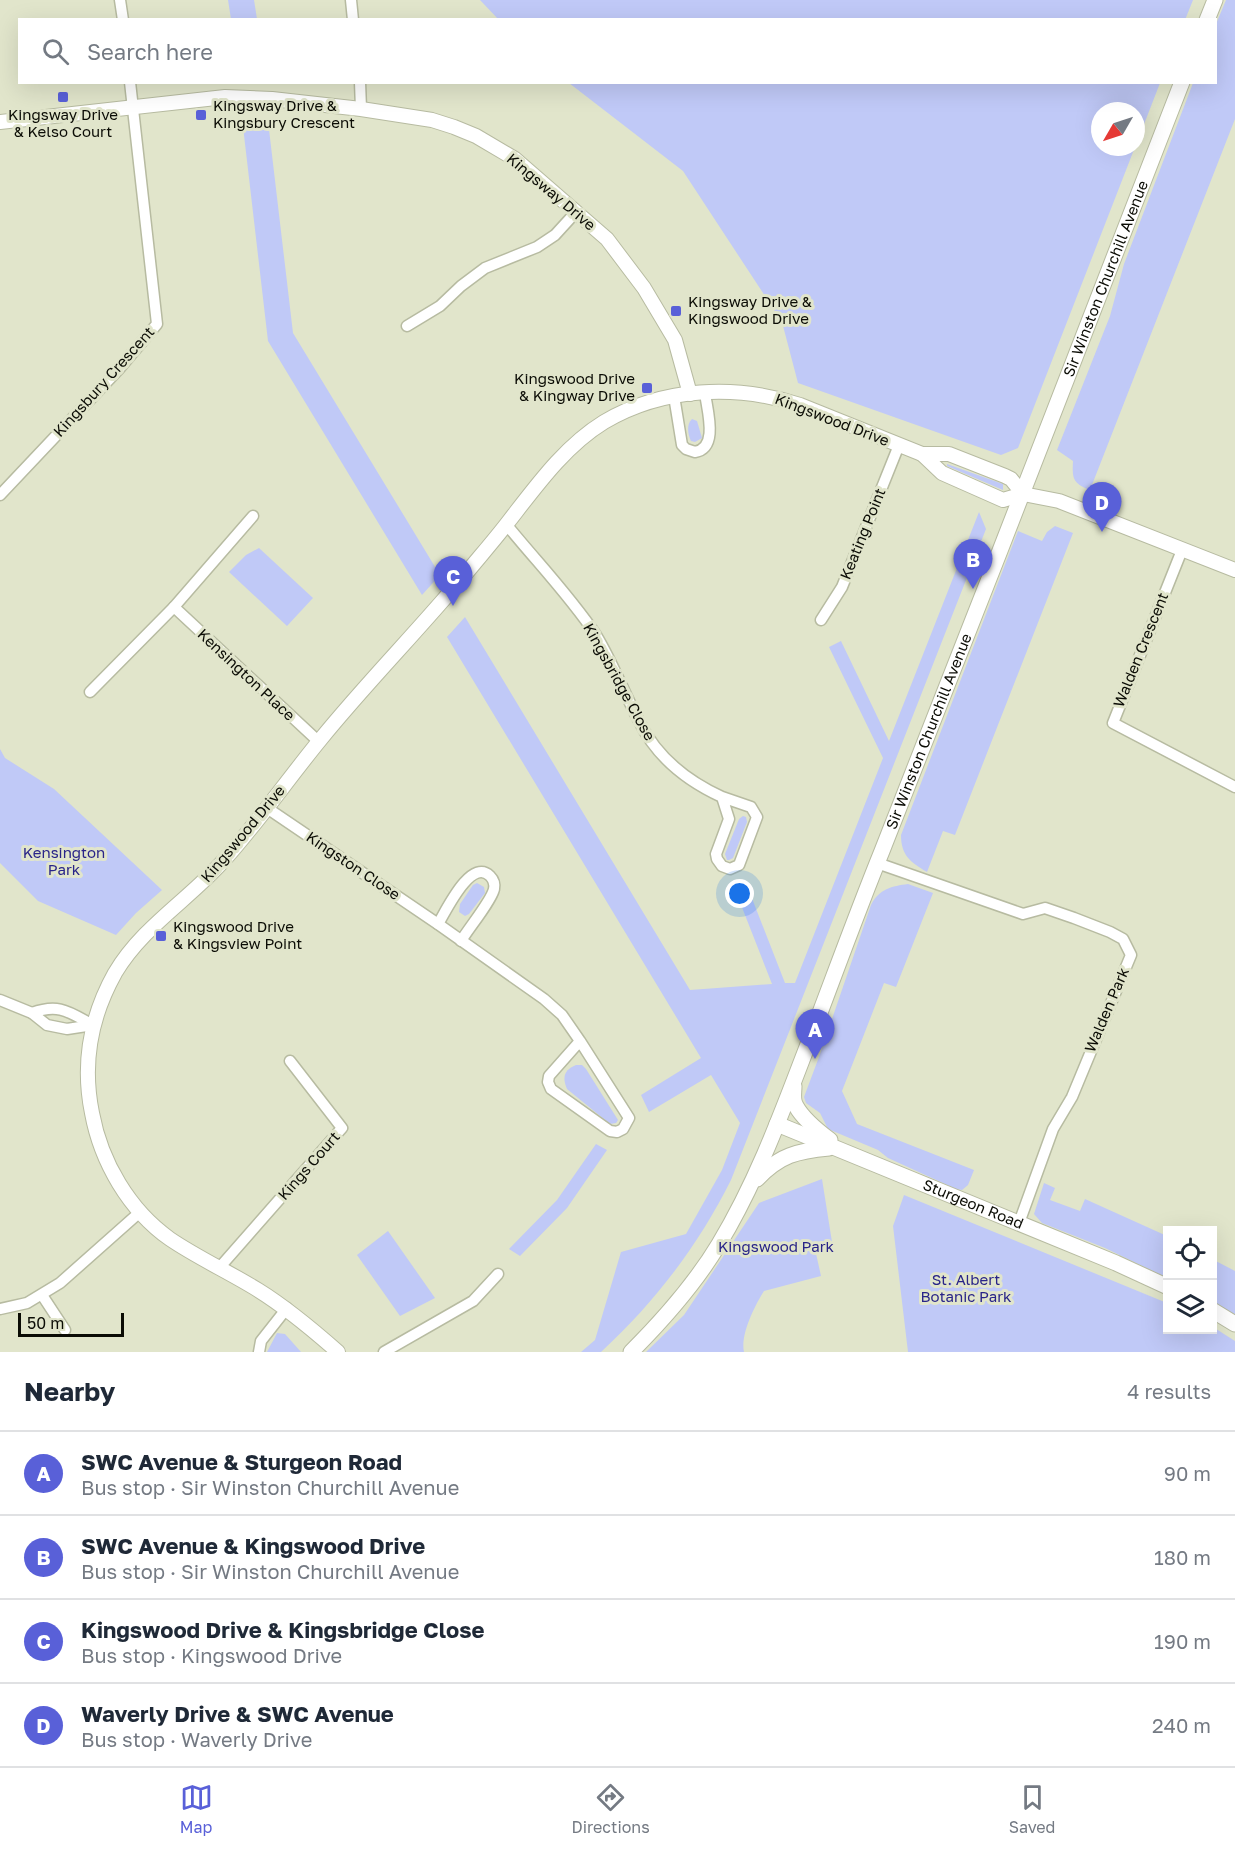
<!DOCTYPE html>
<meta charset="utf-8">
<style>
:root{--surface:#fff;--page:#f6f6f7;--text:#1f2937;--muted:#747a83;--line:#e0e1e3;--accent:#5960d8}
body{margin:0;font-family:"Golos Text",sans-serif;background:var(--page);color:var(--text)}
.controls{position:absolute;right:18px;bottom:18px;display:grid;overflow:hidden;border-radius:0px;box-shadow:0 6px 24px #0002}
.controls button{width:54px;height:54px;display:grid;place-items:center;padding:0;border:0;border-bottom:2px solid var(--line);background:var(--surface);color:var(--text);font:30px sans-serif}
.compass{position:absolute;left:1091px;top:102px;width:54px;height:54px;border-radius:50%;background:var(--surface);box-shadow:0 6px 24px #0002;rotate:231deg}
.scale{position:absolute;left:18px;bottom:15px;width:106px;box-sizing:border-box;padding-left:6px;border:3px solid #0b0c05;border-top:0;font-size:16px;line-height:21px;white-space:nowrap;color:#0b0c05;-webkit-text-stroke:4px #e1e5cb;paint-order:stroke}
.you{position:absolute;left:740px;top:894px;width:21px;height:21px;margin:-15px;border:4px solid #fff;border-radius:50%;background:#1a73e8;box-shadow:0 0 0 9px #1a73e833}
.badge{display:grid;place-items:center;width:39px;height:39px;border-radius:50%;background:var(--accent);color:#fff;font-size:20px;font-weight:700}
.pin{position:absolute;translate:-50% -50px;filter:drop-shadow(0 2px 3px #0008)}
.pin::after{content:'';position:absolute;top:32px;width:21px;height:18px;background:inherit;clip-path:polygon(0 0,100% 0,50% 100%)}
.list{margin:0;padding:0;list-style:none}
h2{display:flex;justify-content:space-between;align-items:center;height:78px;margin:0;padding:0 24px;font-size:26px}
h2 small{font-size:20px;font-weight:400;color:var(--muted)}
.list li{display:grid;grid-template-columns:39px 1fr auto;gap:18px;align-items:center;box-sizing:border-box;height:84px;padding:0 24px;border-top:2px solid var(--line)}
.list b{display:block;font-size:22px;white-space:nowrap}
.list p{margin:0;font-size:20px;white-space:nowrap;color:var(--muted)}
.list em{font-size:20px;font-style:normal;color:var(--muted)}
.icon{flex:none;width:33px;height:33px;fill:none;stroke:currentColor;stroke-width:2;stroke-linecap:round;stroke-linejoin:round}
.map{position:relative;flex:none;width:1235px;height:1352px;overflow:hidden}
.search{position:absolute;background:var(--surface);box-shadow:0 6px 24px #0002;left:18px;right:18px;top:18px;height:66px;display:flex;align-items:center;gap:15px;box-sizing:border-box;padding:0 21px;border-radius:0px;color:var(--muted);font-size:22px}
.sheet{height:414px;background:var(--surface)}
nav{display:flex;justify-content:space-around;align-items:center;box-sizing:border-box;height:84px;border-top:2px solid var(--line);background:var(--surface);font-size:16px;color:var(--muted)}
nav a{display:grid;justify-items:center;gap:3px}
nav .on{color:var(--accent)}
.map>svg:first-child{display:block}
</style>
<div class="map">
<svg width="1235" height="1352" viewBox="0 0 1235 1352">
<rect width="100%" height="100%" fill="#e1e5cb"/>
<g fill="#c0c9f7">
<polygon points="228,0 254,0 257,19 231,19"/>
<polygon points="480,0 1193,0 1185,20 499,20"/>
<path d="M1226 0H1235V119L1090 490C1073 483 1072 479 1073 461L1057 450 1110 316 1124 264 1193 83 1216 82V24Z"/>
<polygon points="569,83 1160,83 1136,145 1136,111 1100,111 1100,147 1135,147 1018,448 1001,455 798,383 782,322 683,171"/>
<polygon points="242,118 268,121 293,333 440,575 422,595 268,341"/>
<path d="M692 419 697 421 702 438 695 442 691 441C688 435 686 424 692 419Z"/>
<polygon points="947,464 1003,484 1003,490 947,466"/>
<path d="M979 512 986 529 731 1180C698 1246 655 1302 601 1352H581L595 1340 621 1252 686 1234 722 1170 740 1123 711 1075 649 1112 641 1095 701 1058 447 637 465 617 690 990 772 984 734 887 746 883 785 983H795L883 758 829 647 841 641 889 741Z"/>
<path d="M1055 526 1073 533 955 835 943 831 927 872C910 862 901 855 901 835L1018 531 1042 541 1047 532Z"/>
<polygon points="259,548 313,598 287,626 229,572 246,555"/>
<polygon points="0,749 5,758 54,789 162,890 136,913 116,935 38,901 0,863"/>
<polygon points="743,816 746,817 747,822 733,858 729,860 727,860 725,854 739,819"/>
<polygon points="477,883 484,887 485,893 469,914 465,916 459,912 460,904 473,885"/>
<path d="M908 884 933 893 896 987 884 983 842 1091 857 1124 974 1170 968 1185 962 1190 956 1189 888 1158 878 1150 828 1129 820 1113 806 1103 804 1097 819 1057 871 905C879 889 892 886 908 884Z"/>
<path d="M576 1065H582L586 1069 618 1120 616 1123 610 1124 567 1089C562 1077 564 1070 576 1065Z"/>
<polygon points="596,1144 607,1150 567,1208 520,1256 509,1249 557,1200"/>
<path d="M822 1179 832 1242 815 1249 821 1276 764 1291C755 1305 740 1335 744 1352H646L684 1315 759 1203Z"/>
<polygon points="1044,1183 1055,1188 1050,1200 1080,1211 1085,1199 1167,1236 1167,1278 1105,1248 1042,1223 1034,1214"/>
<polygon points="904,1195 1167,1303 1168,1330 1212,1330 1213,1327 1235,1341 1235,1352 908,1352 893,1226"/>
<polygon points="388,1231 435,1298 400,1316 357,1255"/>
<polygon points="1212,1259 1235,1271 1235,1315 1213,1301"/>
<polygon points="277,1333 285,1334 301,1352 267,1352"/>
</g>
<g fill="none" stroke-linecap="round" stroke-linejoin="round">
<defs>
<g id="minor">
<polyline points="120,0 123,20"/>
<polyline points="351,0 353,20"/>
<polyline points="360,82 361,109"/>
<polyline points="407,326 440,306 461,286 485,268 537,247 555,235 576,212"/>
<path d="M674 396 682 445 686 449 695 452C719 448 707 410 705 393"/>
<polyline points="0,495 119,369 157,324 130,82"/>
<path d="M506 524C536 561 570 596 596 635 613 663 624 693 639 721 656 756 687 781 722 797L729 819 716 854 717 859 722 866 730 869 739 865 757 817 751 807 722 797"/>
<polyline points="1182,550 1113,723 1235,787"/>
<polyline points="174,607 318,741"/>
<polyline points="821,620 842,587 899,445"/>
<polyline points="90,692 174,607 253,516"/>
<polyline points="267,808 438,924 544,999 562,1015 580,1041 549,1076 548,1082 551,1089 610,1131 617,1132 623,1129 629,1118 580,1041"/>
<polyline points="877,863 1023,914 1045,908 1074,918 1110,932 1123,939 1131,955 1072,1097 1053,1129 1019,1223"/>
<path d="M438 924C446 911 471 857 490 876 493 879 495 884 494 889 492 900 468 929 461 941"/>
<polyline points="0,1000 32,1013 47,1025 67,1029 93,1025"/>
<path d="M32 1013C59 1003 69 1012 93 1025"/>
<polyline points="220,1267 342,1128 290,1061"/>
<polyline points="42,1295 65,1330"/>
<polyline points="0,1309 27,1303 60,1283 140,1212"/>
<polyline points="259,1352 261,1341 287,1308"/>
<polyline points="384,1352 473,1301 498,1274"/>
</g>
<g id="tertiary">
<polyline points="0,122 225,97 272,99 361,109 432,120 454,127 476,136 515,159 607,239 644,288 675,340 690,394"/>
<polyline points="922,454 942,473 1003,500 1023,494 1059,501 1235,570"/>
<path d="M338 1352C312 1329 287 1308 258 1290 229 1272 198 1258 170 1239 129 1210 101 1162 92 1113 82 1064 91 1016 115 973 143 926 190 899 225 859 259 821 288 779 320 740 367 682 420 629 468 571 482 554 496 538 509 521 537 485 565 446 604 422 663 387 736 384 800 405L922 454H949L1005 476 1011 479 1023 494"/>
</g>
<g id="secondary">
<polyline points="1207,20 1215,0"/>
<path d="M794 1086C794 1093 792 1100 796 1106 803 1119 818 1131 830 1140"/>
<path id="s1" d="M777 1124 1116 1263 1168 1287"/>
<path d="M757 1179C780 1155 797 1151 829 1148"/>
<polyline points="1212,1310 1235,1324"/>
<path id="s2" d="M631 1352C664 1319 695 1284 719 1244 754 1186 778 1123 802 1060 829 990 854 920 882 851 983 595 1083 339 1182 82"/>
</g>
</defs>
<use href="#minor" stroke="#b7bba1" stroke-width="13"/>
<use href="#tertiary" stroke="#b7bba1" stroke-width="16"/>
<use href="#secondary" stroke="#b7bba1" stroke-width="17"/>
<use href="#minor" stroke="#fff" stroke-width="10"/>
<use href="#tertiary" stroke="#fff" stroke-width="14"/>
<use href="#secondary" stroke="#fff" stroke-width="15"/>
</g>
<g fill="#5960d8" stroke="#e1e5cb" stroke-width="2">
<rect x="57" y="91" width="12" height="12" rx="3"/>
<rect x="195" y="109" width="12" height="12" rx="3"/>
<rect x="670" y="305" width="12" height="12" rx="3"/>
<rect x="641" y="382" width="12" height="12" rx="3"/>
<rect x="155" y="930" width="12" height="12" rx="3"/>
</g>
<g text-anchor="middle" stroke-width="6" stroke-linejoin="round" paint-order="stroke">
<g font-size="15" fill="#0b0c05" stroke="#e1e5cb" text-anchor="start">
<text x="213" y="111">Kingsway Drive &amp;<tspan x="213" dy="17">Kingsbury Crescent</tspan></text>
<text x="63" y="120" text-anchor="middle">Kingsway Drive<tspan x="63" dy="17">&amp; Kelso Court</tspan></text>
<text x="688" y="307">Kingsway Drive &amp;<tspan x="688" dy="17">Kingswood Drive</tspan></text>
<text x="635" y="384" text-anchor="end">Kingswood Drive<tspan x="635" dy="17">&amp; Kingway Drive</tspan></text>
<text x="173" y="932">Kingswood Drive<tspan x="173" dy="17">&amp; Kingsview Point</tspan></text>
</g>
<g font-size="15" fill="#0b0c05" stroke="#e1e5cb">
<text transform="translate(551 192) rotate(40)" y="5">Kingsway Drive</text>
<text dy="5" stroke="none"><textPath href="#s2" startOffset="1180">Sir Winston Churchill Avenue</textPath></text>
<text transform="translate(104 382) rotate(-48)" y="5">Kingsbury Crescent</text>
<text transform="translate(832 420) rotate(21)" y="5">Kingswood Drive</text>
<text transform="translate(863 534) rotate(-68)" y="5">Keating Point</text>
<text transform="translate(1141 650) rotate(-68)" y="5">Walden Crescent</text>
<text transform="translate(246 675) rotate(43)" y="5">Kensington Place</text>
<text transform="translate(619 682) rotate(61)" y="5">Kingsbridge Close</text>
<text dy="5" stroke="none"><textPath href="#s2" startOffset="694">Sir Winston Churchill Avenue</textPath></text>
<text transform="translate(243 834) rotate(-50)" y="5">Kingswood Drive</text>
<text transform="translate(353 866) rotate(34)" y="5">Kingston Close</text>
<text transform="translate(1107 1010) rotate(-67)" y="5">Walden Park</text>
<text transform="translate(309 1166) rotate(-49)" y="5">Kings Court</text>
<text dy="5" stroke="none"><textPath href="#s1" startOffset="212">Sturgeon Road</textPath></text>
</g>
<g font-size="15" fill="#292488" stroke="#e1e5cb">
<text x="64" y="858">Kensington<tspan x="64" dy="17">Park</tspan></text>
<text x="776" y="1252">Kingswood Park</text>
<text x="966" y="1285">St. Albert<tspan x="966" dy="17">Botanic Park</tspan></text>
</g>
</g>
</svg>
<div class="controls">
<button><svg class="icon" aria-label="locate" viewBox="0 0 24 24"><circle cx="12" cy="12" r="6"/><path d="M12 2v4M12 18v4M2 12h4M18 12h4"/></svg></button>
<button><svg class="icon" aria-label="layers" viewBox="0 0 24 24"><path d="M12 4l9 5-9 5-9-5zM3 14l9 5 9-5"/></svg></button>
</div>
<svg class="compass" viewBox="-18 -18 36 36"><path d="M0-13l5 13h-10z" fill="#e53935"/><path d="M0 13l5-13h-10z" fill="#747a83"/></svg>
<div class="scale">50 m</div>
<div class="you"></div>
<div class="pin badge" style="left:815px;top:1059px">A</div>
<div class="pin badge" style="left:973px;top:589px">B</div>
<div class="pin badge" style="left:453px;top:606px">C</div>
<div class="pin badge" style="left:1102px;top:532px">D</div>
<div class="search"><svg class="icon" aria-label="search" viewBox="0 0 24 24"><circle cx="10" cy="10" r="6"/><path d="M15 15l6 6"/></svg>Search here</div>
</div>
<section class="sheet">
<h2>Nearby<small>4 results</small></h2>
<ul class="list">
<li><span class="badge">A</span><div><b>SWC Avenue &amp; Sturgeon Road</b><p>Bus stop · Sir Winston Churchill Avenue</p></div><em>90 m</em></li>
<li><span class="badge">B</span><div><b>SWC Avenue &amp; Kingswood Drive</b><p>Bus stop · Sir Winston Churchill Avenue</p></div><em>180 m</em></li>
<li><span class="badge">C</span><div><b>Kingswood Drive &amp; Kingsbridge Close</b><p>Bus stop · Kingswood Drive</p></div><em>190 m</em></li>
<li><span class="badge">D</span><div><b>Waverly Drive &amp; SWC Avenue</b><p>Bus stop · Waverly Drive</p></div><em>240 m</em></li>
</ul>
</section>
<nav>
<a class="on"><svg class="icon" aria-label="map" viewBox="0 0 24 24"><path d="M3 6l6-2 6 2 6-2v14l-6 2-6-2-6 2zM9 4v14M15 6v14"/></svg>Map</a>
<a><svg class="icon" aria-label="directions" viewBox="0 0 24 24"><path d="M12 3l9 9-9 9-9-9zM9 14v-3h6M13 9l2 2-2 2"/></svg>Directions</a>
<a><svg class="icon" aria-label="saved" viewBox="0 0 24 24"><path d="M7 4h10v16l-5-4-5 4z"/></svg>Saved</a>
</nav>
